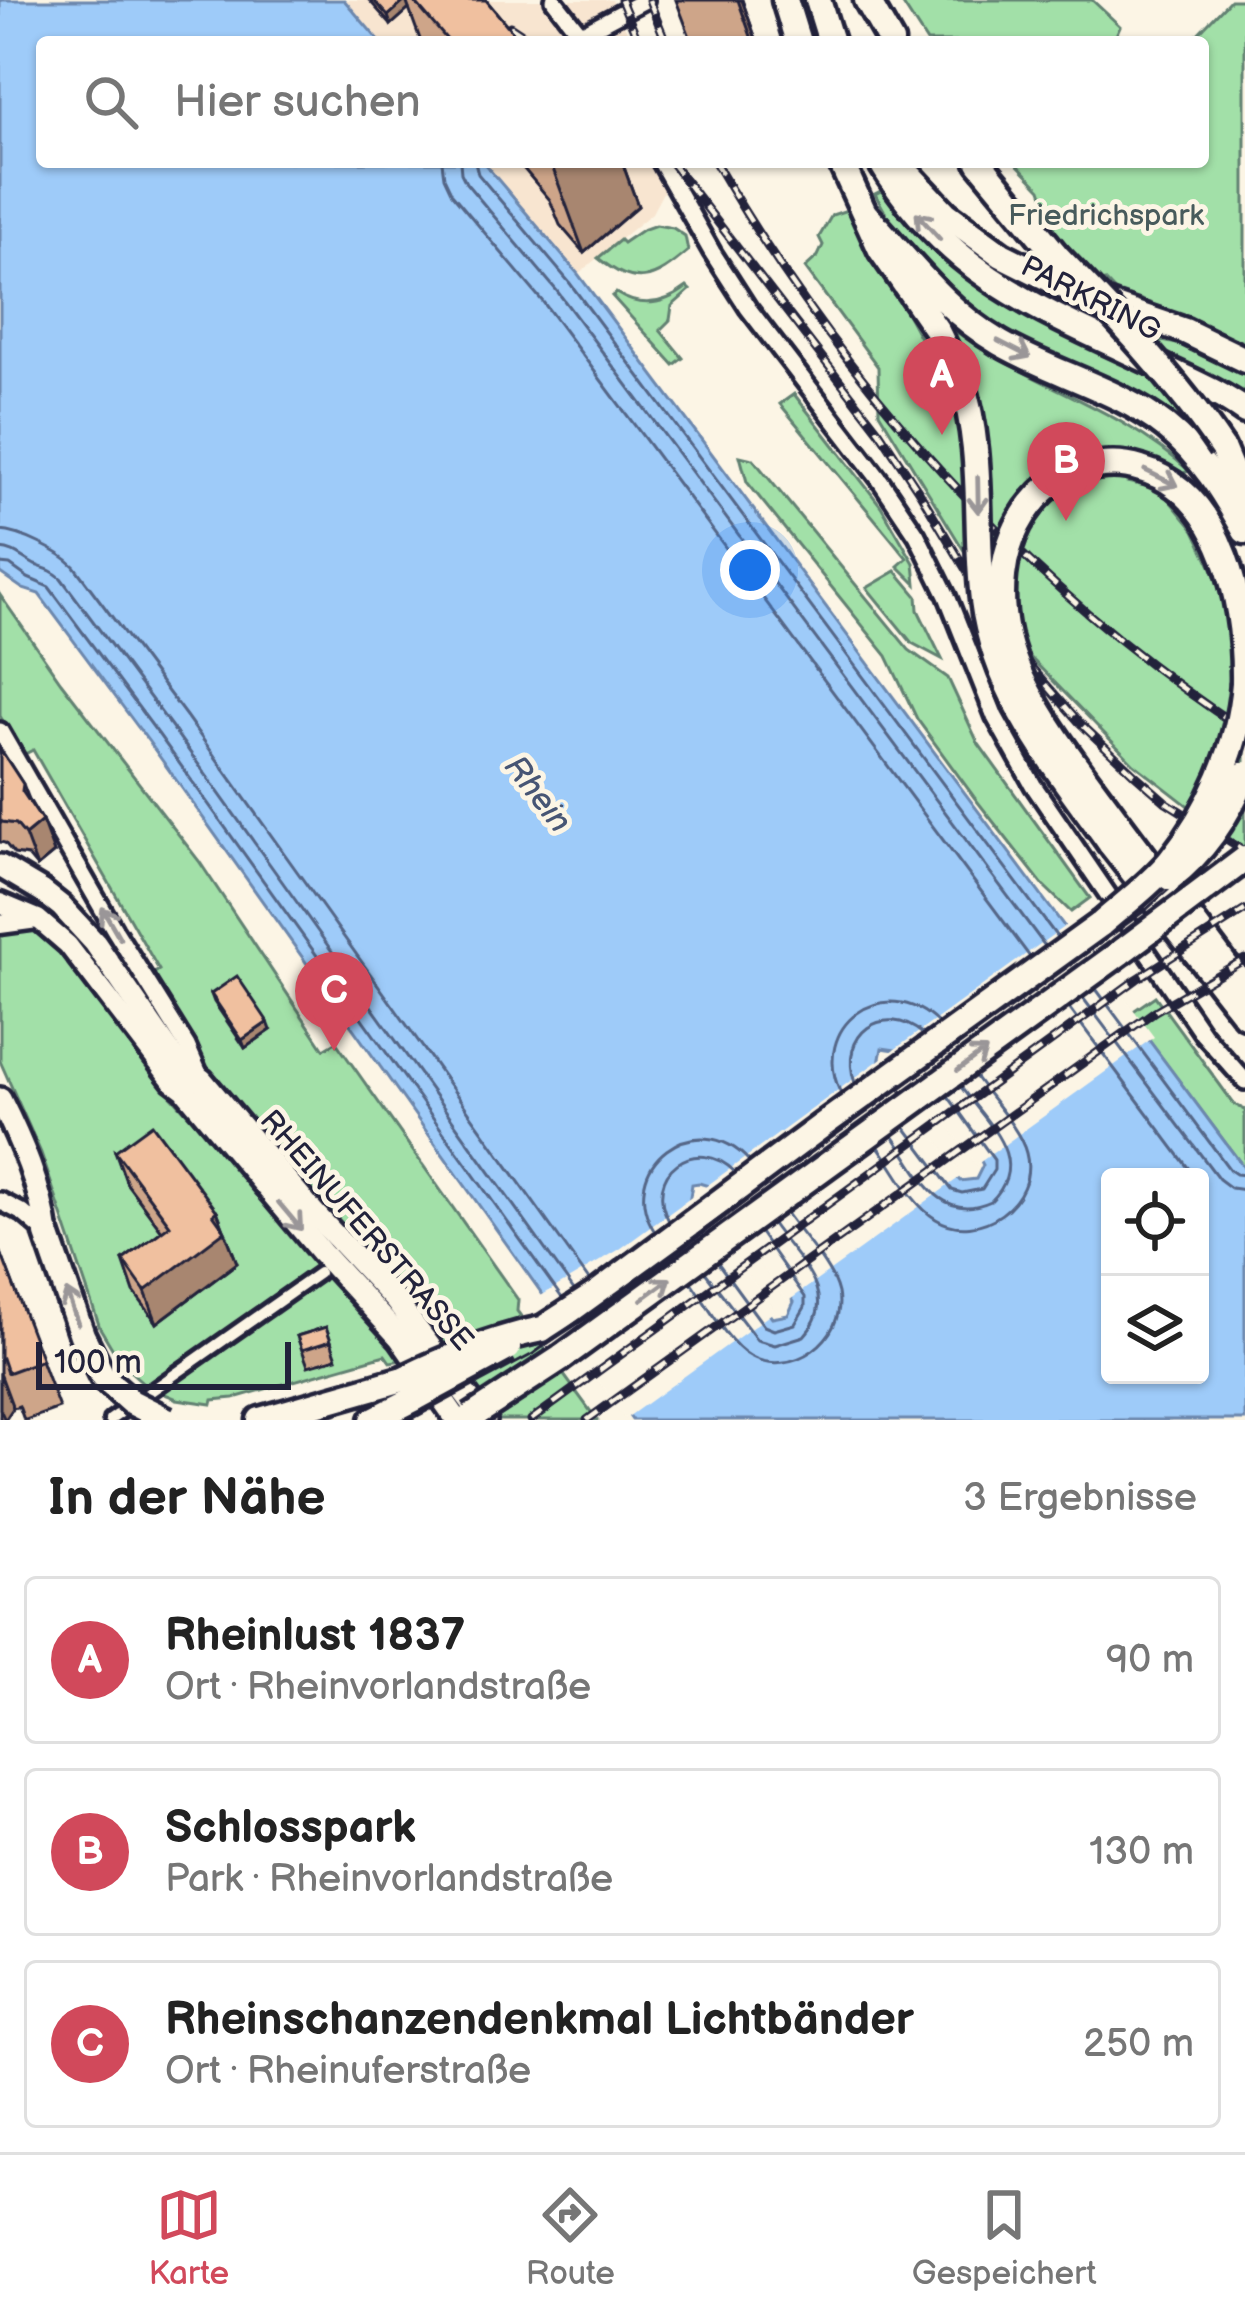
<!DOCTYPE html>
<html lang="de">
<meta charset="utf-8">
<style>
:root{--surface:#fff;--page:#f6f6f6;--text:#222;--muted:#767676;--line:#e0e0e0;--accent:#d1495b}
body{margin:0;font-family:"Balsamiq Sans",sans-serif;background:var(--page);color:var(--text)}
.controls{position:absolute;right:36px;bottom:36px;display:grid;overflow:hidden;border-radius:12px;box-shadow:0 3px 9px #0004}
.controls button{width:108px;height:108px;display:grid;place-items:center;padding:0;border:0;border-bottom:3px solid var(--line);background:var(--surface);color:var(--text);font:60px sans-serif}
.scale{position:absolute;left:36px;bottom:30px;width:255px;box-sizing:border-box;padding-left:12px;border:6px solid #22223b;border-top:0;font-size:33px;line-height:42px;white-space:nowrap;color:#22223b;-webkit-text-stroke:9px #fcf5e5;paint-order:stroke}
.you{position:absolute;left:750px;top:570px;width:42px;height:42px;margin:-30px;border:9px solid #fff;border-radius:50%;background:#1a73e8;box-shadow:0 0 0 18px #1a73e833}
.badge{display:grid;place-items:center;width:78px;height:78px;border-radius:50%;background:var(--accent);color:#fff;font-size:39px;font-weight:700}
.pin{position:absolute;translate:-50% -99px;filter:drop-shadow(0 3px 6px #0008)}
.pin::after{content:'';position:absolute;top:63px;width:42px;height:36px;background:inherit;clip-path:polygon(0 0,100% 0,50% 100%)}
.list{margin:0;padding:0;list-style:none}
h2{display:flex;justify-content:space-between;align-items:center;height:156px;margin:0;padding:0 48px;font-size:51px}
h2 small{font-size:39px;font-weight:400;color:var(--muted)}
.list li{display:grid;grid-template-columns:78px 1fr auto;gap:36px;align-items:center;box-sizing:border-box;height:168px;margin:0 24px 24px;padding:0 24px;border:3px solid var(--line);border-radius:12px}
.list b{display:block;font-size:45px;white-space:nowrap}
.list p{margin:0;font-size:39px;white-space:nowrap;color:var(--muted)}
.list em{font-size:39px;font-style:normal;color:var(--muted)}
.icon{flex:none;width:66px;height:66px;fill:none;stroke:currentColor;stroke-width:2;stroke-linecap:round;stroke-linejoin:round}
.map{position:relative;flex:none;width:1245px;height:1420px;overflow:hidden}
.search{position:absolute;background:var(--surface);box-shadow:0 3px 9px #0004;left:36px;right:36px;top:36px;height:132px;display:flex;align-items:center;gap:30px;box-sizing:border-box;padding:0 42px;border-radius:12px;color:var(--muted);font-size:45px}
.sheet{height:732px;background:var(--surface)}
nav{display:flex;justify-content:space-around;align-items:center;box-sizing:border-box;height:168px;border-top:3px solid var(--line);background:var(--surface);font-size:33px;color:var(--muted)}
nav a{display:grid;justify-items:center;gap:6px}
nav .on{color:var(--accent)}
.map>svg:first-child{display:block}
</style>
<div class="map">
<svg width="1245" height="1420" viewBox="0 0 1245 1420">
<rect width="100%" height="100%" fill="#fcf5e5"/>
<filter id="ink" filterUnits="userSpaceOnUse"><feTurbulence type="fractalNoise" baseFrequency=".00833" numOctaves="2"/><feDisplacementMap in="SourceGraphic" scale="24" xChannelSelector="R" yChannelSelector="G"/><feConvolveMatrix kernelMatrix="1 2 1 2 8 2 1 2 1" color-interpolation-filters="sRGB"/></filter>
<g filter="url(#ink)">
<g fill="#f8e5d0">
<polygon points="344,0 612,0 632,42 380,42"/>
<polygon points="483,162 679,162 652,213 578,274"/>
</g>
<g fill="#a2e0a8" stroke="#628172" stroke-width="3">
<polygon points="900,0 1092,0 1120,26 1113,42 927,42"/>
<polygon points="1230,0 1245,0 1245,350 1130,307 1105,281 1075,289 1041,189 1015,162 1203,162 1203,42 1190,42"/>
<polygon points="885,189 905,215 1153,375 1208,455 1019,344 988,323 908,253 875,194"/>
<path d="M850 209 925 347 964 361 953 335 958 333C1032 386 1122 408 1189 471L1181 474 1158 462 1129 456 1127 482 1150 487 1165 495 1194 530 1219 583 1245 598V850L1134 764 1028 655 879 412 878 367 805 268 818 256 823 245 819 237 832 215Z"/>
<path d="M656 225 673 228 685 236 688 251C653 281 636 289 598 258L620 240 623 243 642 230Z"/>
<path d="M687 287 690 290 672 306 670 320 660 330 683 358 674 365 612 296 616 293C641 309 664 305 687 287Z"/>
<polygon points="1157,340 1193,347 1245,372 1245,398 1175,362"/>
<polygon points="794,394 881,506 914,563 916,584 898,566 907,558 780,404"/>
<polygon points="740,456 753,459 909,650 948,678 978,743 1090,898 1071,912 1043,885 974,797 917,719 887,656 747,482"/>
<polygon points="896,571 917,596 918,610 942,659 912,643 867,588"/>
<polygon points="0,595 61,682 199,861 324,1049 336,1042 518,1300 517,1311 597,1420 495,1420 347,1238 209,1078 150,976 159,970 33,750 23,755 0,716"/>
<polygon points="32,925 56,943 164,1088 363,1306 403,1360 390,1362 385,1355 234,1398 213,1400 212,1404 177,1399 148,1387 121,1363 100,1328 41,1153 0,1061 0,933 12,927"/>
<polygon points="1155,996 1234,1104 1245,1110 1245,1169 1129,1014"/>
</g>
<path fill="#9ecbf9" stroke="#6c87ad" stroke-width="3" fill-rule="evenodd" d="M0 0H344L380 42H42V162H483L578 274 1245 1169V1420H632L149 742 39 594 23 589 0 573ZM882 1048 902 1051 981 1161 983 1165 976 1179 960 1181 949 1168 878 1069ZM1110 1177H1200V1375H1110ZM699 1183 712 1187 794 1302 788 1315 772 1318 689 1203 692 1184Z"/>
<g fill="#fcf5e5">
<polygon points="1069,923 1154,1037 976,1165 899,1056 887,1055"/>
<polygon points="886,1055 884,1068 963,1175 787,1302 708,1192 701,1190"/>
<polygon points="697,1193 695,1201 775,1311 625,1419 539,1297 620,1249"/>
</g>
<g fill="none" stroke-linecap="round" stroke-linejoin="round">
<g stroke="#546687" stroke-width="3">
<polyline points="442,162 444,177 452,194 543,302 1030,957"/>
<polyline points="460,162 461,173 466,183 557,291 1045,946"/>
<polyline points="475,162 478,174 569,282 1057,937"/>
<path d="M0 531C21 532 59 551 74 566L186 716 589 1280"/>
<path d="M0 549C16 550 21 558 35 565 46 569 52 570 61 578L171 726 574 1290"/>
<polyline points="0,564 10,565 28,578 49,587 159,735 562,1298"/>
<polyline points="1096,989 1230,1170 1236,1174 1245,1175"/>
<polyline points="1083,998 1219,1179 1231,1188 1245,1190"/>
<polyline points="1069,1008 1195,1177"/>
<path d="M855 1083C838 1034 883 1001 923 1034"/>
<path d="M841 1094C808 1026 885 970 938 1023"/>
<polyline points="905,1127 952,1190 962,1193 982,1189 994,1170 994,1160 948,1096"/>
<path d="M893 1136C919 1172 938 1225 991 1201 1033 1160 986 1123 961 1087"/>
<path d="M878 1146C895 1169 911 1204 936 1219 978 1245 1039 1202 1026 1153 1020 1129 990 1098 975 1076"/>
<path d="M669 1221C642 1173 696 1133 735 1172"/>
<path d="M655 1232C613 1166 697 1103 749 1161"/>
<polyline points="718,1263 764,1326 774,1330 795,1324 805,1307 805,1297 760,1233"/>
<path d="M705 1272 757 1340 775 1345 804 1336C842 1295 797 1260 772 1224"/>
<path d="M691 1282C706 1303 728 1344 750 1356 791 1379 847 1339 838 1293 833 1268 801 1235 786 1213"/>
</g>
<defs>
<polyline id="pedestrian" points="110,1420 319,1273"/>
<g id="minor">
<polyline points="554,0 585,40"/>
<polyline points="581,34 645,0"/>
<polyline points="661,162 712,252 748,308 880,480 917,535 947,596 995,717 1033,785 1203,1034 1245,1081"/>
<polyline points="0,731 114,929 187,1046 201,1078"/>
<polyline points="0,1201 23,1213 45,1232"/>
</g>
<g id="tertiary">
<polyline points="0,903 38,919 68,945 172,1081 188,1093"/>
<polyline points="0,924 37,919"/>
</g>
<g id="secondary">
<polyline points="0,866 42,891 61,906 95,943 174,1058 188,1093 321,1252 400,1338 457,1420"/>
<polyline points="174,1059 202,1080 314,1213 395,1300 485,1420"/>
<path d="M0 1099C21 1141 41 1187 47 1234"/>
</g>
<g id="primary">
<polyline points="785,0 798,42"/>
<polyline points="818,0 831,42"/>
<polyline points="841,162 881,250 936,329 961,380"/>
<polyline points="897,162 946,214 1002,255 1086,297 1185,331 1245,360"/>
<polyline points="1110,843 1245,1015"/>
</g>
<g id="trunk">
<polyline points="867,0 891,42"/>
<path d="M881 162C947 274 1042 311 1154 363 1184 378 1217 391 1245 411"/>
<polyline points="979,162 1056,255"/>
<path d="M866 215C909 261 945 311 1000 343 1054 374 1118 389 1166 427 1201 455 1224 493 1245 531"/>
<polyline points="1222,448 1245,502"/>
<path d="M1051 484C1079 467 1110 459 1141 469 1225 493 1245 608 1244 683"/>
<polyline points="1120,825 1226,966 1245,985"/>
<polyline points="47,1234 82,1335 103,1377"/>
<polyline points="542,1329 596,1294 820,1127 1101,924"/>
<polyline points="561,1358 1121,952"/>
<polyline points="260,1420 403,1379"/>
<polyline points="373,1420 416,1398"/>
</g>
</defs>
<use href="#pedestrian" stroke="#22223b" stroke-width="20"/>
<use href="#minor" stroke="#22223b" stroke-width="24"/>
<use href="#tertiary" stroke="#22223b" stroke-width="27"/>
<use href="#secondary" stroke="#22223b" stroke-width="30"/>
<use href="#primary" stroke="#22223b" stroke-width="33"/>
<use href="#trunk" stroke="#22223b" stroke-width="33"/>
<use href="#pedestrian" stroke="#fcf5e5" stroke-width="10"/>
<use href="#minor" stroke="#fcf5e5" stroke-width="15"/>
<use href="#tertiary" stroke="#fcf5e5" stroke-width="18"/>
<use href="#secondary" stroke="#fcf5e5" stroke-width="21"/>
<use href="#primary" stroke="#fcf5e5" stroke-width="24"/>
<use href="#trunk" stroke="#fcf5e5" stroke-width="24"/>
<polyline stroke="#22223b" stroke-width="3" points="410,1420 533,1354 1147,909 1220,843 1245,807"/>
<defs>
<g id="rail">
<polyline points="621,0 639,42"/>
<polyline points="649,0 666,42"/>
<polyline points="510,26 534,42"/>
<polyline points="671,162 879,431 920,493 990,610 1031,667 1080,723 1134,774 1166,802 1245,852"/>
<path d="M715 162C844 385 1028 590 1245 731"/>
<polyline points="531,1420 1137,979 1245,910"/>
<polyline points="587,1420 1155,1011 1245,959"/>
</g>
</defs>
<use href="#rail" stroke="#22223b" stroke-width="9"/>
<use href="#rail" stroke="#fcf5e5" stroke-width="4.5" stroke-dasharray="14" stroke-linecap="butt"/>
<defs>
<path id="primary-bridge" d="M961 380C985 454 974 524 983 600 995 695 1056 767 1110 843"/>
<g id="trunk-bridge">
<path d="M1056 255C1115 316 1174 377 1222 448"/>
<path d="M1051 484C993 533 991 613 1022 679 1047 731 1086 778 1120 825"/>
<path d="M1170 878C1205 851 1229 814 1245 774"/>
<path d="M1101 924C1124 904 1151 884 1170 861 1210 811 1239 747 1244 683"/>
<polyline points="1121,952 1245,859"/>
<polyline points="103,1377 131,1402 167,1420"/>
<path d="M403 1379C449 1357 492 1339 542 1329"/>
<polyline points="416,1398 508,1348"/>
<polyline points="471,1417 561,1358"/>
</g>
</defs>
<use href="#primary-bridge" stroke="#22223b" stroke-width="33" stroke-linecap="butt"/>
<use href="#trunk-bridge" stroke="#22223b" stroke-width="33" stroke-linecap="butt"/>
<use href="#primary-bridge" stroke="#fcf5e5" stroke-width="24"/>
<use href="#trunk-bridge" stroke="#fcf5e5" stroke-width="24"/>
</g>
<g fill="#cea589" stroke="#22223b" stroke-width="3">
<polygon points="369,0 486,0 521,42 421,42 409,9 391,25"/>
<polygon points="676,0 742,0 757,42 692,42"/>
<polygon points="518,162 622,162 638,206 584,253 560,225 550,200"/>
<polygon points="0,748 23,784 30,802 42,821 54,853 37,867 28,856 14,854 5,843 0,842"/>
<polygon points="211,994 271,1030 245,1048 214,1002"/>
<polygon points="115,1151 217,1211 237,1263 157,1323 134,1292 123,1260 162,1231 127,1184"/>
<polygon points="0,1250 59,1408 26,1420 24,1420 19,1406 13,1408 5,1420 0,1420"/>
<polygon points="326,1327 337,1358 308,1366 297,1336"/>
</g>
<g fill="#a8866f" stroke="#22223b" stroke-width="3">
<polygon points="406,0 409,9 391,25 388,16"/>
<polygon points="738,0 742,0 757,42 753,42"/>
<polygon points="554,162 622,162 638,206 584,253 552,166"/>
<polygon points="42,821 54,853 37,867 25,835"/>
<polygon points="268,1022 271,1030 245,1048 242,1040"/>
<polygon points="217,1211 237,1263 157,1323 145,1291"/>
<polygon points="0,1373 13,1408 5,1420 0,1409"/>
</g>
<g fill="#f0c09f" stroke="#22223b" stroke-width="3">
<polygon points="373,0 406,0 388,16"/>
<polygon points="413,0 486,0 521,42 449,42"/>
<polygon points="0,749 23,784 22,791 42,821 25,835 16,824 2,822 0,819"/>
<polygon points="237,976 268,1022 242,1040 211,994"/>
<polygon points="152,1124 217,1211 213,1214 225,1231 145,1291 123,1260 170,1225 115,1151"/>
<polygon points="0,1250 42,1360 7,1373 2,1358 0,1359"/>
<polygon points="326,1327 331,1341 302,1350 297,1336"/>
</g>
<defs><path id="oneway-shaft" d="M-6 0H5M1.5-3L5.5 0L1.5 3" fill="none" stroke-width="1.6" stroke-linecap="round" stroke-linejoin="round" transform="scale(3)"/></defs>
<g stroke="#9a9698">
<use href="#oneway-shaft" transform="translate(928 226) rotate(-132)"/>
<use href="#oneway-shaft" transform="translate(1014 349) rotate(27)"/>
<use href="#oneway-shaft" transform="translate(1161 478) rotate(26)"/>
<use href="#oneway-shaft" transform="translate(978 495) rotate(89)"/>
<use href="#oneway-shaft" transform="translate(111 923) rotate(-120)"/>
<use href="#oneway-shaft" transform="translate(972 1060) rotate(-36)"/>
<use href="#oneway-shaft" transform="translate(290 1216) rotate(50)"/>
<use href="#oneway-shaft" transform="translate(656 1289) rotate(-36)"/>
<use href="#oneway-shaft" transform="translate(72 1307) rotate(-109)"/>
</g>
</g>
<g text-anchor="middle" stroke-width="10" stroke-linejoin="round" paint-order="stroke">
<g font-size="30" fill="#485b5c" stroke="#fcf5e5">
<text x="1106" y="225">Friedrichspark</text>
</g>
<g font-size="30" fill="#22223b" stroke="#fcf5e5">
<text transform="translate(1091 298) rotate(27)" y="10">PARKRING</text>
<text transform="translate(367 1230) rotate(49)" y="10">RHEINUFERSTRASSE</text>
</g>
<g font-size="33" font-style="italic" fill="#475574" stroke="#fcf5e5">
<text transform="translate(539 793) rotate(52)" y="12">Rhein</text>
</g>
</g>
</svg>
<div class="controls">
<button><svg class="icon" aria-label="locate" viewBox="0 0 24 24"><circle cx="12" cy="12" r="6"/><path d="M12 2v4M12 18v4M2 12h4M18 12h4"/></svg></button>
<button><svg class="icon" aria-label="layers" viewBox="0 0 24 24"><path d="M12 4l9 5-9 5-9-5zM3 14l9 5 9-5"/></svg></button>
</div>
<div class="scale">100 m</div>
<div class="you"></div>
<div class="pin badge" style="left:942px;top:435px">A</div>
<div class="pin badge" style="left:1066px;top:521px">B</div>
<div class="pin badge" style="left:334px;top:1051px">C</div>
<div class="search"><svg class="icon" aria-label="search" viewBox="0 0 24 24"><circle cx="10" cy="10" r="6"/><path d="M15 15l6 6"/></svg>Hier suchen</div>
</div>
<section class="sheet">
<h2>In der Nähe<small>3 Ergebnisse</small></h2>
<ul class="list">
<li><span class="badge">A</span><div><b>Rheinlust 1837</b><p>Ort · Rheinvorlandstraße</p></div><em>90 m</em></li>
<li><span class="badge">B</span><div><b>Schlosspark</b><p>Park · Rheinvorlandstraße</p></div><em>130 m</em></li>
<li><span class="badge">C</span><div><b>Rheinschanzendenkmal Lichtbänder</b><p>Ort · Rheinuferstraße</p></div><em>250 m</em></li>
</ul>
</section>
<nav>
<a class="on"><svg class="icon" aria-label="map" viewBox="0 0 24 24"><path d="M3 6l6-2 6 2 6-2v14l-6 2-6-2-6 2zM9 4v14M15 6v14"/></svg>Karte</a>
<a><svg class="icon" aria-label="directions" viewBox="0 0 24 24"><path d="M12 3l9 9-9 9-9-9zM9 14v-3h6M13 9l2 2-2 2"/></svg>Route</a>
<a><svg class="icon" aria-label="saved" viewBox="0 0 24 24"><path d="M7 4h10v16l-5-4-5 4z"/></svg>Gespeichert</a>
</nav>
